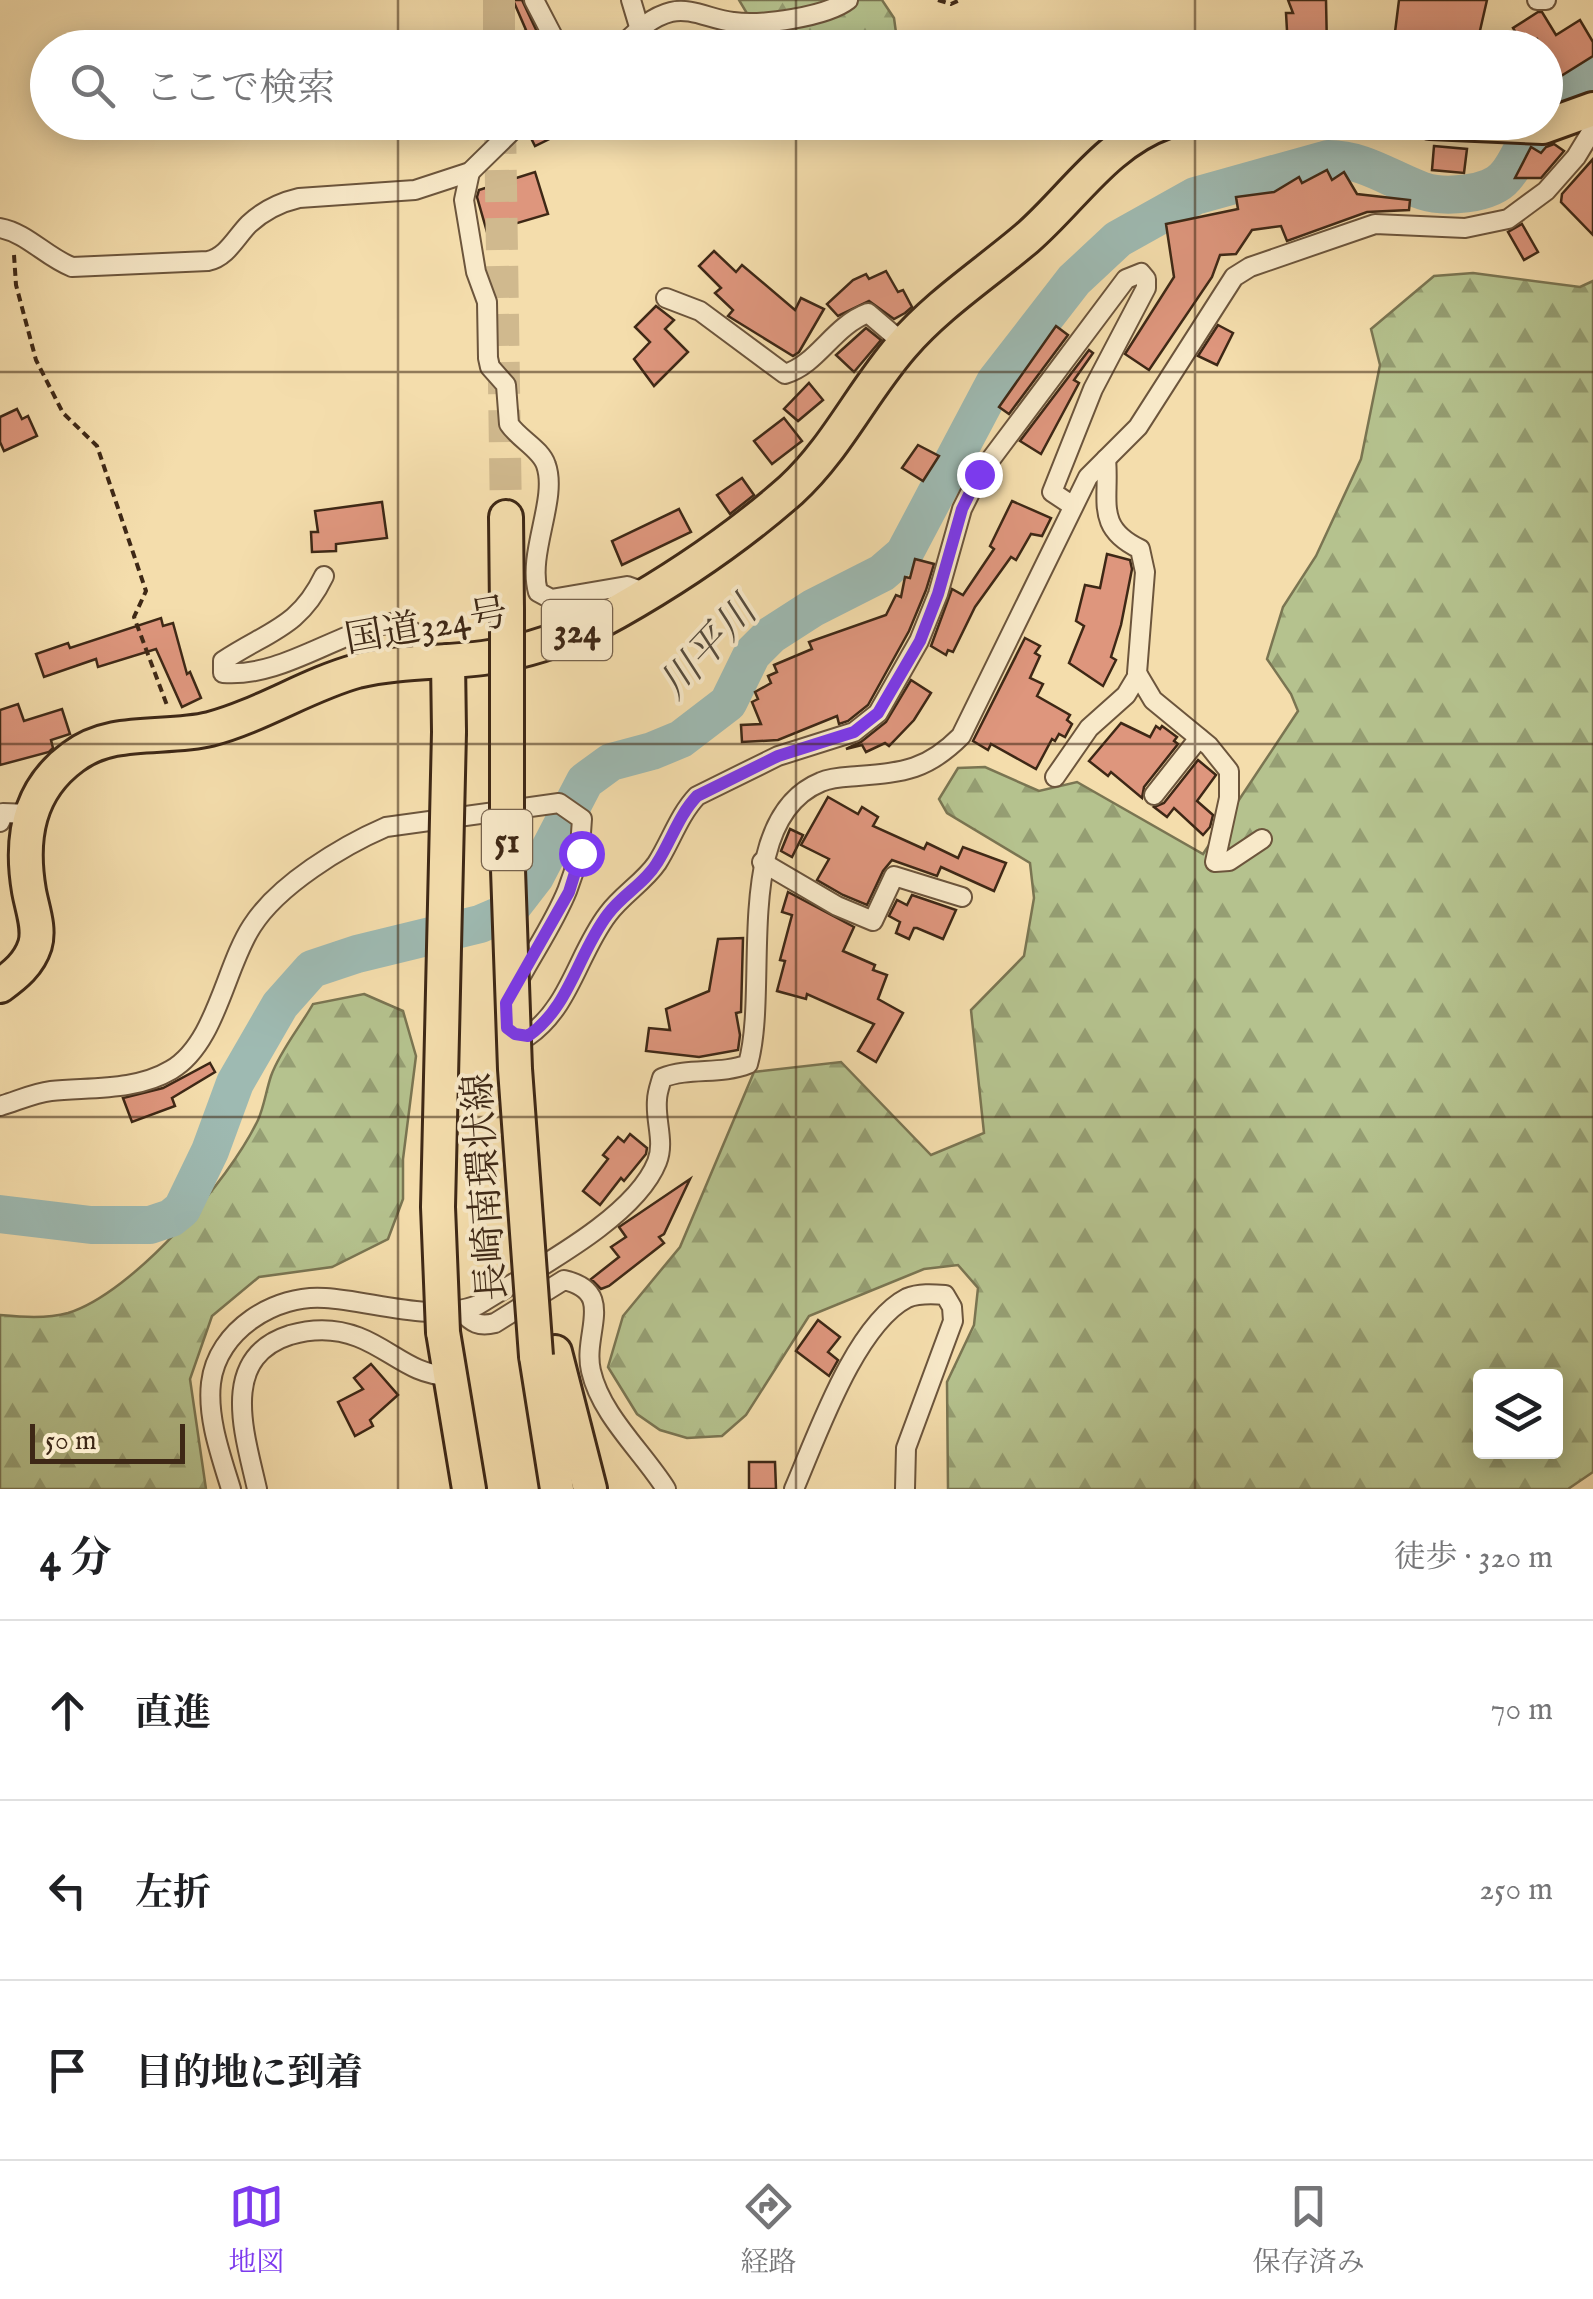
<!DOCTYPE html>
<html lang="ja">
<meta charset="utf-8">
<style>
:root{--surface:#fff;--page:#f2f2f2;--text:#202124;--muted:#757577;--line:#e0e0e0;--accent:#7c3aed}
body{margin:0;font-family:"IM FELL English","Noto Serif JP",serif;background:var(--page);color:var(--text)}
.controls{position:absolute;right:30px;bottom:30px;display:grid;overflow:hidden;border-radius:10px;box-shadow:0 5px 25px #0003}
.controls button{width:90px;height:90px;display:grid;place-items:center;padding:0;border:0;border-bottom:2px solid var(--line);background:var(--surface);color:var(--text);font:50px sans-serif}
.scale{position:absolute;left:30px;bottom:25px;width:155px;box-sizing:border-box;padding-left:10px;border:5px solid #3e2816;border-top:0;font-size:28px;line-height:35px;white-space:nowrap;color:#3e2816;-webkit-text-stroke:8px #f8e9c9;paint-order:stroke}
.stop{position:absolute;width:30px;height:30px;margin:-22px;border:8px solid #7c3aed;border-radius:50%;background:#fff}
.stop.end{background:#7c3aed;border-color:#fff;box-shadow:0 2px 10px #0008}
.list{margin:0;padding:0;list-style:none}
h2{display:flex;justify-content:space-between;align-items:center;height:130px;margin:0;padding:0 40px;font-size:42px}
h2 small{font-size:32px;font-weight:400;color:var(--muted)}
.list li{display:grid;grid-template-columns:65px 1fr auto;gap:30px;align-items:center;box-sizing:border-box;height:180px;padding:0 40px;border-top:2px solid var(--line)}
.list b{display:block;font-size:38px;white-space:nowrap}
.list em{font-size:32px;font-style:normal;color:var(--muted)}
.icon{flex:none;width:55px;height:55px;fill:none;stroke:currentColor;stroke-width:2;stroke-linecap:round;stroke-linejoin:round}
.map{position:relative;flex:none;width:1593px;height:1489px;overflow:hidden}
.search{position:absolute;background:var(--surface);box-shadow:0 5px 25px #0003;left:30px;right:30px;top:30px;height:110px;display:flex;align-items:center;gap:25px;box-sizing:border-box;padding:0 35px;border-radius:55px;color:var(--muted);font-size:38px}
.sheet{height:670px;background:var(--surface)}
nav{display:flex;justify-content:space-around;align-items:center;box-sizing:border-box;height:140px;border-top:2px solid var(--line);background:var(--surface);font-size:28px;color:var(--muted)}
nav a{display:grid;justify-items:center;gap:5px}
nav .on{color:var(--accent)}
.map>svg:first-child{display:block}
</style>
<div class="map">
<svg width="1593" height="1489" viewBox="0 0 1593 1489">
<defs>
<pattern id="forest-firs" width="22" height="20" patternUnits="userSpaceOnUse" patternTransform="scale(2.5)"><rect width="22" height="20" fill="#b5c28e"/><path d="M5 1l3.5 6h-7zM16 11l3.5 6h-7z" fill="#959e73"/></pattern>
</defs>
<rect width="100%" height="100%" fill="#f4ddac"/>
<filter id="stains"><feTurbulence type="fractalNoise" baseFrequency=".002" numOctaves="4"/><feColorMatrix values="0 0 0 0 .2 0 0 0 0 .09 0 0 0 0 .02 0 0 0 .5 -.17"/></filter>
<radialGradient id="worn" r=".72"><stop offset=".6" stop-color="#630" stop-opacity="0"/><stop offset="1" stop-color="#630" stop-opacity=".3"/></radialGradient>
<g fill="url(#forest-firs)" stroke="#7a7552" stroke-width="2.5" fill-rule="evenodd">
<polygon points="739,0 882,0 894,18 898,47 767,47"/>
<path d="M1473 273 1580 287 1593 281V1472L1568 1489H948L947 1382 974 1325 978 1288 958 1265 924 1269 809 1316 746 1415 722 1436 687 1438 660 1430 637 1414 608 1367 623 1316 680 1247 754 1072 841 1062 931 1155 984 1133 971 1010 1024 956 1034 898 1030 863 947 813 939 799 958 768 985 767 1039 791 1077 782 1203 854 1298 711 1291 694 1267 659 1283 607 1316 556 1361 459 1380 365 1371 329 1434 276ZM1480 1376H1556V1452H1480Z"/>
<path d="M364 994 403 1011 416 1056 403 1159V1199L388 1239 332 1267 259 1277 212 1316 190 1379 206 1489H0V1315C22 1317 46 1319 68 1313 133 1293 229 1181 258 1120 264 1107 266 1091 271 1076 280 1051 300 1027 313 1004Z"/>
</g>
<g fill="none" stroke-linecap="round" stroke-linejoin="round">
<g stroke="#9ebab2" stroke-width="38">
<polyline points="1546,108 1572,87 1593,77"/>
<path d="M0 1214 91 1225H150L171 1218 182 1209 210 1151 235 1083 280 1005 312 969 357 954 480 924 508 912 535 877 585 781 611 762 652 751 681 739 728 703 752 654 771 635 813 608 882 573 904 554 995 382 1074 280 1118 239 1195 196 1328 159C1364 159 1390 179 1423 191 1444 198 1490 195 1505 177 1518 163 1526 139 1536 122"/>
</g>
</g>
<g fill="#de967d" stroke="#3e2816" stroke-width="2.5">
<polygon points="513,0 522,0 539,36 535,38 540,48 493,48 526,30"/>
<polygon points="1288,0 1326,0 1327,48 1288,48 1286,13 1293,13"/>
<polygon points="1399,0 1487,0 1476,48 1393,48"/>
<polygon points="1538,12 1542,12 1556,35 1580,20 1593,42 1593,56 1561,76 1537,39 1524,47 1513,28"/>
<polygon points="541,122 584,122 535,146 528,132"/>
<polygon points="1554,144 1564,151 1541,178 1515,178 1531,147 1541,153 1546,147"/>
<polygon points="1434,146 1467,149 1464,173 1432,170"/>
<polygon points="1593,159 1593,235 1561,202 1562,194"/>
<polygon points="1327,170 1332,180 1344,172 1357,194 1410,200 1409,210 1367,212 1287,241 1281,226 1252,230 1236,254 1220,255 1212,277 1149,370 1125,354 1174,277 1166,224 1238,209 1236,197 1274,192 1299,177 1302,183"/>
<polygon points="535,172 548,214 487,232 477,197 479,190"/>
<polygon points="1522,224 1538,252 1524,260 1508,232"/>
<polygon points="714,251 736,272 742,265 795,310 801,298 824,309 799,352 793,356 728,316 733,310 715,293 721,288 699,266"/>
<polygon points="886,271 898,292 903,290 912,307 905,313 894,319 869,301 838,316 827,304 853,280 866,274 869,279"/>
<polygon points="656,306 674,320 665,329 688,352 654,386 634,359 650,342 635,327"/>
<polygon points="1218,325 1233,333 1217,365 1198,356"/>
<polygon points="1056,326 1068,335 1009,414 999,407"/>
<polygon points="866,328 881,340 854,372 836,355"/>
<polygon points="1089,350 1093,353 1074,380 1079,383 1041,454 1020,441"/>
<polygon points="809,383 823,400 798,421 784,409"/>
<polygon points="17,409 22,419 28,416 37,436 4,451 0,442 0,417"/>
<polygon points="784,418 802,441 772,464 754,441"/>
<polygon points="918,445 939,456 923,481 902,468"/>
<polygon points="742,478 754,495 730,514 717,495"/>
<polygon points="1012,501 1051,518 1042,536 1031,534 1016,560 1011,557 975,607 953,652 948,650 946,655 931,646 952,589 963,595 994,549 990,546"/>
<polygon points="382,502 387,538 336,544 336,551 312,552 311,532 318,532 315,511"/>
<polygon points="679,509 691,532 622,565 612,541"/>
<polygon points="1107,554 1130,560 1132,569 1121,625 1111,657 1116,660 1103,686 1069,663 1084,626 1076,621 1085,585 1100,588"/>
<polygon points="915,559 934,564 926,590 909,631 868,705 848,721 839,724 837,716 778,740 742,742 741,725 761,724 752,702 758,699 755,692 771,683 768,676 777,672 774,665 812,649 809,642 886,615 896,595 901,597 905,577 910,578"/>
<polygon points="161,618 163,626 173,623 187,674 190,672 201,698 182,707 156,649 98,667 96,659 44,677 36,654 68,643 70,648"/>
<polygon points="1025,638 1040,646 1035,653 1040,656 1030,678 1043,684 1037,696 1070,715 1067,720 1072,724 1065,737 1059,734 1055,741 1052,739 1036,769 991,744 988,750 973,741"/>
<polygon points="911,680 931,693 914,720 889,746 885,743 866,752 862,745 846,749 861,742 886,722"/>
<polygon points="18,704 24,721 62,709 70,734 51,740 53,748 49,752 0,765 0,710"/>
<polygon points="1121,723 1150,737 1156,726 1160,729 1162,726 1177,737 1174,741 1178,744 1144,787 1142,798 1111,772 1108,776 1089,761"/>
<polygon points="1198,760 1216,775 1197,801 1213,815 1210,827 1203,835 1174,808 1167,817 1154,807 1164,803"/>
<polygon points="828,797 858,814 862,807 878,817 873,826 924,849 927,843 958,858 963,847 1006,863 994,891 941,867 937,876 892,860 883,871 867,905 843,895 817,880 829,859 801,845"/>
<polygon points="790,829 803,835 792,857 781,851"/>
<polygon points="788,892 854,927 843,951 875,965 873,970 887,975 878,999 903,1013 876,1062 858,1051 874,1024 807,994 806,999 777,991 785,961 780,960 792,915 782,912"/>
<polygon points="912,895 956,910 943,939 917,928 914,928 909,939 896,933 900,922 889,916 897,900 907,905"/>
<polygon points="743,938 741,1012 736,1013 740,1035 738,1050 699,1057 646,1051 649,1028 670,1030 666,1009 709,991 718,939"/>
<polygon points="210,1063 215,1072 172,1098 175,1106 132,1122 123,1098 163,1088"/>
<polygon points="630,1134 647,1148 646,1154 624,1181 621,1178 600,1205 583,1191 608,1159 603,1155 618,1137 624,1142"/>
<polygon points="690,1179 664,1234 659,1237 664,1243 609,1286 601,1289 591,1279 619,1257 611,1247 626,1237 619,1227"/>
<polygon points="818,1320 840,1337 828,1352 838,1360 829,1376 796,1351"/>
<polygon points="371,1364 398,1395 370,1420 373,1426 355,1436 338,1402 363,1389 354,1378"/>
<polygon points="749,1462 775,1462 776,1489 749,1489"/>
</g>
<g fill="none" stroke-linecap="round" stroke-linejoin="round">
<g stroke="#d0b98e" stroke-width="32" stroke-dasharray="32 16" stroke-linecap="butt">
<polyline points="499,0 499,48"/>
<polyline points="500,122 506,517"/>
</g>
<defs>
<g id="street">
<polyline points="534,0 559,48"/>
<polyline points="631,0 640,30"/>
<polyline points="1537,0 1546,0"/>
<path d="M619 48C634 34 650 17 671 12 691 7 712 20 733 22 761 26 826 17 848 0"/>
<path d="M470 172 464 200 476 272 487 302 488 358 490 367 506 385 509 424C519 439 541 449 546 465 558 499 527 553 538 592L551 599 627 586 647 593"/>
<path d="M0 228C27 233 46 257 72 267L208 261C227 257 236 237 249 224 263 211 282 202 299 198L415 190 470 172 521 122"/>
<path d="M666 298 700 311 785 374C818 364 833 326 868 313L903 343"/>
<path d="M1106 459C1110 500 1094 527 1140 549L1145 572 1137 673 1153 700 1209 746 1229 771V798L1215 862 1229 861 1262 839"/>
<path d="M324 576C299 628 268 631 223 661V673C285 678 340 628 399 622L419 636 428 662"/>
<polyline points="1055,777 1089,728 1126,695 1138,675"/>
<polyline points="1154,795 1199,738"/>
<polyline points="0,822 3,813 30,814"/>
<polyline points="762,862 837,906 873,921 894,876 962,897"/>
<path d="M511 1031 528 1036C570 1007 578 953 608 914 622 895 644 882 657 863 671 841 679 815 697 796L778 756 854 732 878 713 919 641 938 594 962 509 979 475 1126 279 1141 273 1146 279V288L1093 389 1052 492 1073 506"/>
<path d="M0 1106C17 1101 34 1093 51 1091 90 1087 136 1091 171 1070 216 1044 225 967 252 926 278 885 342 846 386 827L559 803 582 819C580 889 548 926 516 985"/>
<path d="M461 1311C472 1323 479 1327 495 1323L564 1280C617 1292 582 1333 591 1371 601 1415 642 1451 666 1489"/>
<path d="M231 1489C221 1456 207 1418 211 1383 217 1330 276 1294 325 1298 374 1301 429 1323 478 1305 529 1272 634 1220 657 1162 665 1142 655 1121 657 1100 657 1093 660 1085 662 1078 689 1067 721 1075 748 1064 770 987 730 819 821 782 832 777 846 777 858 776 905 772 927 770 961 736L1088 477 1138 427 1234 277 1250 267 1375 224 1465 228 1508 219 1546 191 1576 157 1593 129"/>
<path d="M257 1489C245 1435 218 1358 290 1335 314 1328 335 1328 358 1337 392 1350 411 1375 449 1376"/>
<path d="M794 1489C817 1436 855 1325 907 1298 919 1293 933 1294 945 1295L952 1307 953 1321 906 1448 905 1489"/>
</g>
<g id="highway">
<polyline points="1430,122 1543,127 1593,109"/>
<polyline points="506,517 507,610"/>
<polyline points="448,661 449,732"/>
<path d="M0 986C15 975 29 964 35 945 40 928 32 908 29 891 20 838 28 790 73 757 112 727 165 740 210 729 260 716 309 684 357 671 398 661 441 663 483 658 528 652 577 635 617 612 677 578 739 536 791 490 836 449 862 392 902 346 937 305 986 273 1027 238 1072 199 1106 143 1165 122"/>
<polyline points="443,1332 469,1489"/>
<polyline points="555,1352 590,1489"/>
<polyline points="536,1356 557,1489"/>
</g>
</defs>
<use href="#street" stroke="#6c553c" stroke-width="22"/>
<use href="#highway" stroke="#3e2816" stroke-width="38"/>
<g stroke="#3e2816" stroke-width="4" stroke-dasharray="8 5" stroke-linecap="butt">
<polyline points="938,0 951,4 960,0"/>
<polyline points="14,255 16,285 36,360 63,413 97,446 146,591 134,617 168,708"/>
</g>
<use href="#street" stroke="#f8e9c9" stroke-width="18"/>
<use href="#highway" stroke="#f4ddac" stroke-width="32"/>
<defs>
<g id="highway-bridge">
<polyline points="507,610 507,841 515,1069 536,1356"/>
<polyline points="443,1332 438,1207 449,732"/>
</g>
</defs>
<use href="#highway-bridge" stroke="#3e2816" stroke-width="38" stroke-linecap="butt"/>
<use href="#highway-bridge" stroke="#f4ddac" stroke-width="32"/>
</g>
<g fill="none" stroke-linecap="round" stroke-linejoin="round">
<path stroke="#7c3aed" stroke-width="12" d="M581 853 569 892 506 1003 507 1028 515 1034 528 1036C570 1007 578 953 608 914 622 895 645 883 657 863 671 841 679 815 697 796L778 756 854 732 878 713 920 641 938 594 962 509 979 474"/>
</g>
<path fill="none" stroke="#3e2816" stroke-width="2.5" stroke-opacity="0.55" d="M398 0V48M796 0V48M1195 0V48M398 122V1489M796 122V1489M1195 122V1489M0 372H1593M0 744H1593M0 1117H1593"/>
<g text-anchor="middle" stroke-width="8" stroke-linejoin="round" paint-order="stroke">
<g fill="#f8e9c9" stroke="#76624c" stroke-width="2.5">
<rect x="542" y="600" width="70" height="60" rx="8"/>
<rect x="482" y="810" width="50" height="60" rx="8"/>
</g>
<g font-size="35" font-weight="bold" fill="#3e2816">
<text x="577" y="642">324</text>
<text x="507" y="852">51</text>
</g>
<g font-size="38" fill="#3e2816" stroke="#f8e9c9">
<text transform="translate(426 625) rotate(-10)" y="13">国道324号</text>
<text transform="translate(484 1187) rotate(-94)" y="13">長崎南環状線</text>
</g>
<g font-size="40" font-style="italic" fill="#564c3d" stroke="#f8e9c9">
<text transform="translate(707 647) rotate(-47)" y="14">川平川</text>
</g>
</g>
<rect width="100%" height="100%" filter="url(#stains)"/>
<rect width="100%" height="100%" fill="url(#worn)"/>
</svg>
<div class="controls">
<button><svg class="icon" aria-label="layers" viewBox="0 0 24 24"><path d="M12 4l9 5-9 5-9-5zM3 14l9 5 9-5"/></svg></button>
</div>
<div class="scale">50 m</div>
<div class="stop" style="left:581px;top:853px"></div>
<div class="stop end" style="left:979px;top:474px"></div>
<div class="search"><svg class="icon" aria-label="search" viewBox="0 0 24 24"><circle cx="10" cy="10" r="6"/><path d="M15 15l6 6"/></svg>ここで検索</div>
</div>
<section class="sheet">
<h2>4 分<small>徒歩 · 320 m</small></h2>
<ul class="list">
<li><svg class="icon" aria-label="ahead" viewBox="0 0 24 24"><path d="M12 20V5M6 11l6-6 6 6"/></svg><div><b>直進</b></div><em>70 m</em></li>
<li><svg class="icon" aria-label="left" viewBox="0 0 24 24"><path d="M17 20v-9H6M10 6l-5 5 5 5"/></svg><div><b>左折</b></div><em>250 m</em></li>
<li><svg class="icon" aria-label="arrive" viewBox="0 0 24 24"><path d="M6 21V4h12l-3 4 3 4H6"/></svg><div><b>目的地に到着</b></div></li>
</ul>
</section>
<nav>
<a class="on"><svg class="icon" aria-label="map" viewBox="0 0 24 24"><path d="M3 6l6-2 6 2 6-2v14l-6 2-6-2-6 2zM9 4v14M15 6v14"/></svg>地図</a>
<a><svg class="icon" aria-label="directions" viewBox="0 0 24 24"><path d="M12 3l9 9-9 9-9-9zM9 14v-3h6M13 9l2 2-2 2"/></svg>経路</a>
<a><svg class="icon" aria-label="saved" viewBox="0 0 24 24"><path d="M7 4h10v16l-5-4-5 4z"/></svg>保存済み</a>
</nav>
